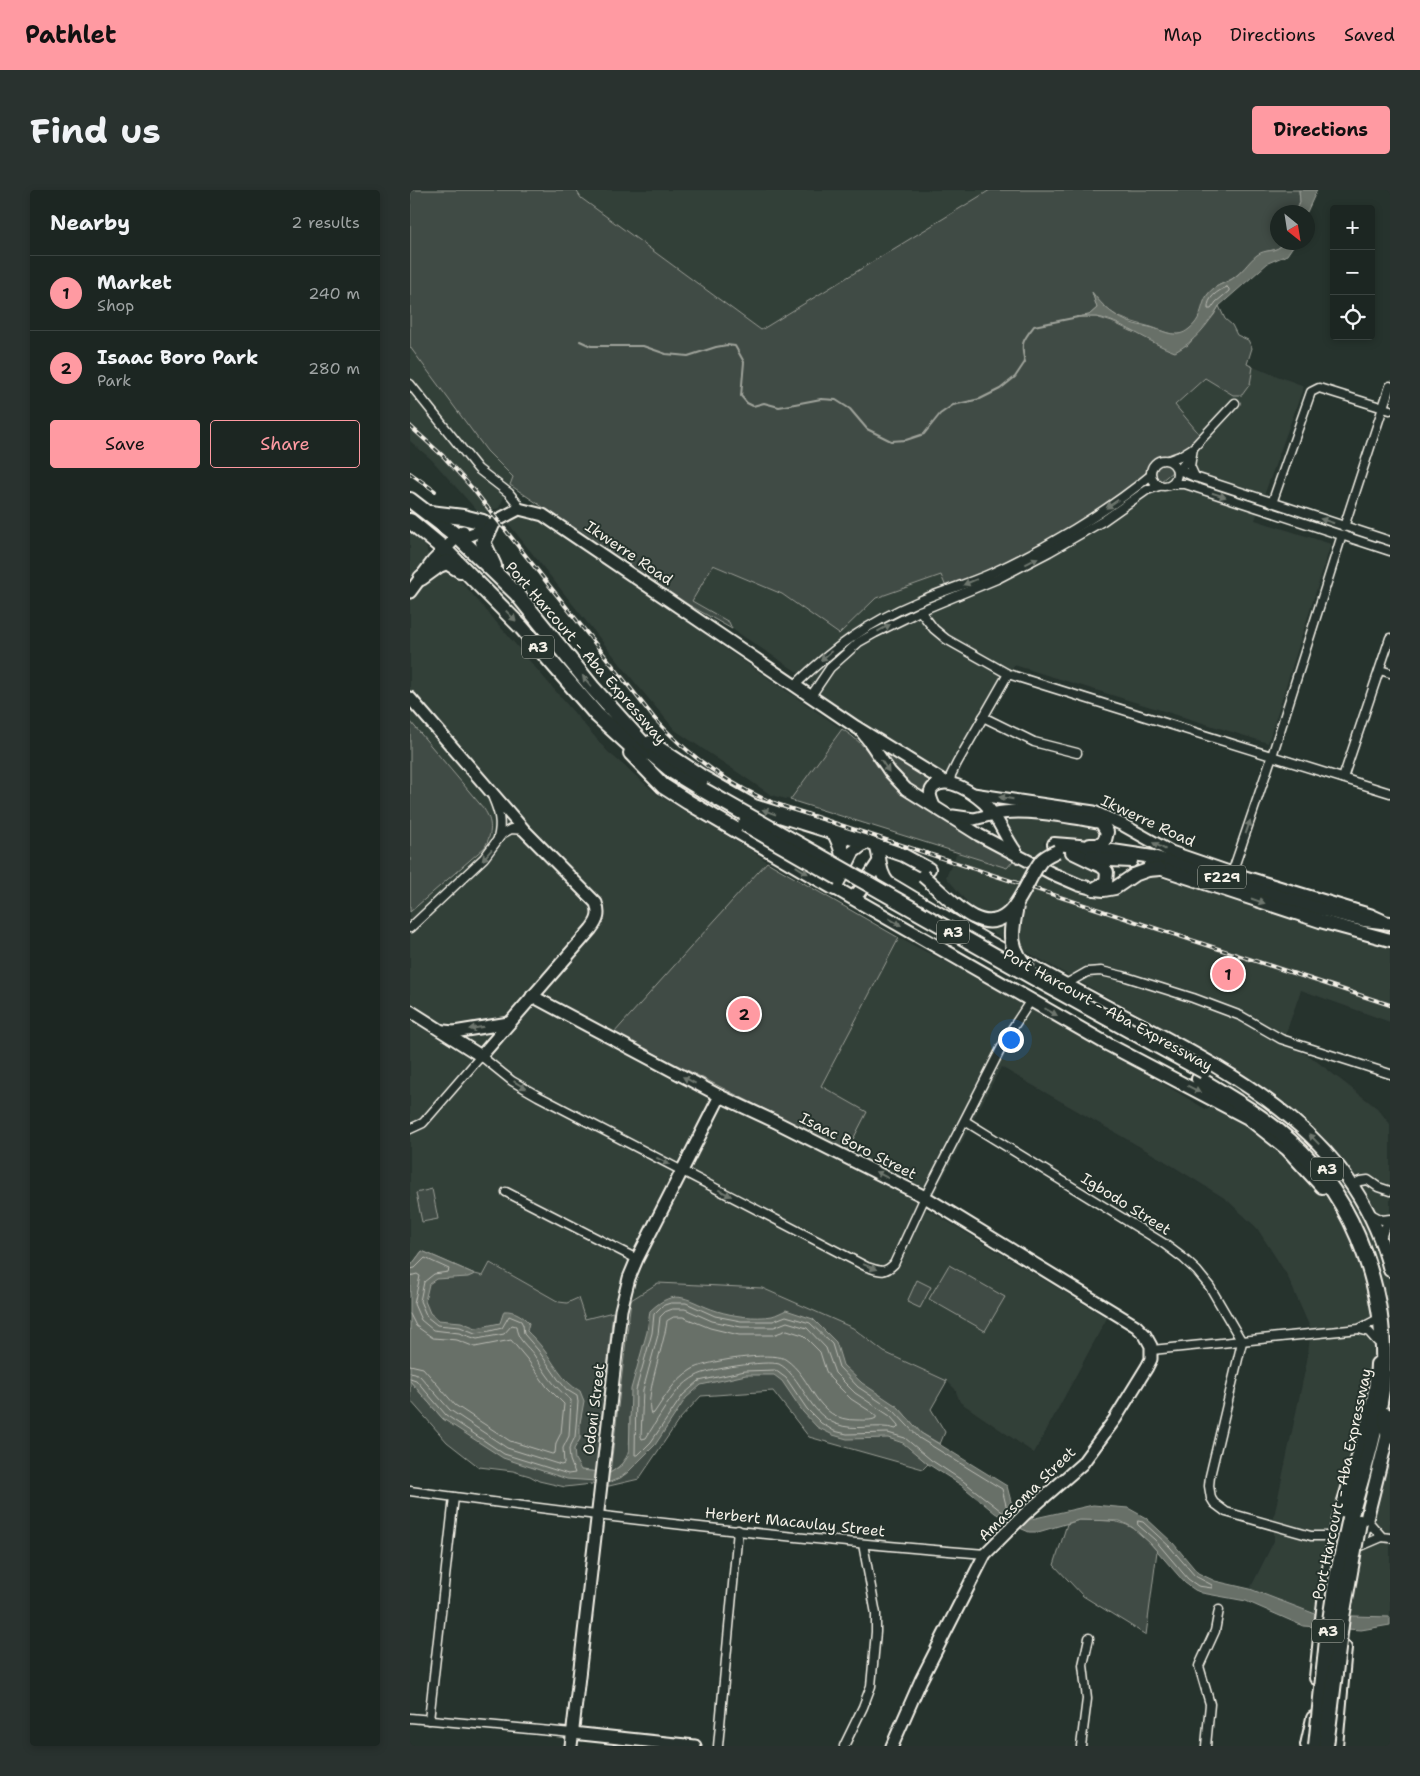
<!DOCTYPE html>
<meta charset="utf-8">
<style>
:root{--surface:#1c2622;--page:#29322f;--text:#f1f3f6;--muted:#a0a5a5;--line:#3a4340;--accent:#ff9aa2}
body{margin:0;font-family:"Shantell Sans",sans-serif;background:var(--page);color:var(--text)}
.controls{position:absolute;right:15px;top:15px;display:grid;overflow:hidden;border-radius:5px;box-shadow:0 2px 8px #0003}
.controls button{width:45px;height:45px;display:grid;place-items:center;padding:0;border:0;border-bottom:1px solid var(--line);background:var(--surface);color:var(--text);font:25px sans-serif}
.compass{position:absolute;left:860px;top:15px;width:45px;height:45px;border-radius:50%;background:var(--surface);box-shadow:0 2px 8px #0003;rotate:150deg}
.you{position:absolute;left:600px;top:849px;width:18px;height:18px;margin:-12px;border:4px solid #fff;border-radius:50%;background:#1a73e8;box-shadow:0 0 0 8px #1a73e833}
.badge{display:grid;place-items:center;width:32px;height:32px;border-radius:50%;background:var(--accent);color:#111;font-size:16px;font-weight:700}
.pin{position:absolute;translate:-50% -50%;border:2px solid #fff;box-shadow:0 1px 5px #0006}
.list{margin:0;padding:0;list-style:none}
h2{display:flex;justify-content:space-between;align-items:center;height:65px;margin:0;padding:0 20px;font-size:21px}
h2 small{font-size:16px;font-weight:400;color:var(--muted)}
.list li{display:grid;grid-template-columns:32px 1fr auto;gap:15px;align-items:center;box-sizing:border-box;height:75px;padding:0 20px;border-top:1px solid var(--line)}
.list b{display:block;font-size:19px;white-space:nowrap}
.list p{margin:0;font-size:16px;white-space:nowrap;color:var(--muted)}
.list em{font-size:16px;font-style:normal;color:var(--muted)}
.actions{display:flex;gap:10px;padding:15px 20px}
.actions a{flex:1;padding:11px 0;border:1px solid var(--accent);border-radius:5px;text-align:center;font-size:18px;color:var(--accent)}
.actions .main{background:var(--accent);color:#111}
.icon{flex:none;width:28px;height:28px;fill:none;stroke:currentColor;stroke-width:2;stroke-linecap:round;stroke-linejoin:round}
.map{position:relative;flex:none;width:980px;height:1556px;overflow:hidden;border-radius:5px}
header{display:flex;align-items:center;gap:30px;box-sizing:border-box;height:70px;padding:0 25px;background:var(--accent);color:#111}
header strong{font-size:24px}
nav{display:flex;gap:28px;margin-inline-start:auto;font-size:18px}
.intro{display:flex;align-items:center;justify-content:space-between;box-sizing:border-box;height:120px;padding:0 30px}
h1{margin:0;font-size:35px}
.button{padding:12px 22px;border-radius:5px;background:var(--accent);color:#111;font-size:18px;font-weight:700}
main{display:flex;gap:30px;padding:0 30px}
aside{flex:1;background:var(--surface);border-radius:5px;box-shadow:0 2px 8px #0003}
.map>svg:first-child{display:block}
</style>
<header>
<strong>Pathlet</strong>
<nav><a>Map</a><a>Directions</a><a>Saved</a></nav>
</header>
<div class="intro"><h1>Find us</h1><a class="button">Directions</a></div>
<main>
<aside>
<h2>Nearby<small>2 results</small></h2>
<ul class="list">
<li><span class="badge">1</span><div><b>Market</b><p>Shop</p></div><em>240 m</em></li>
<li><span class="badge">2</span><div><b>Isaac Boro Park</b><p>Park</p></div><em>280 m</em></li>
</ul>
<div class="actions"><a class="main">Save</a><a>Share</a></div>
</aside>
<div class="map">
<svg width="980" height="1556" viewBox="0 0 980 1556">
<rect width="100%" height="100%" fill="#26332d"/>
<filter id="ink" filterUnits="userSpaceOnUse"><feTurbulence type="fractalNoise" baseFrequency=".02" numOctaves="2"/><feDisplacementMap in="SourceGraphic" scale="10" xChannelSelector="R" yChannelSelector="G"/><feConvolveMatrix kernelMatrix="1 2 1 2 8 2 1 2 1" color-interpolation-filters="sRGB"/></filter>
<g filter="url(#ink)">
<g fill="#333f39">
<polygon points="166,0 580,0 351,140 171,8"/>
<polygon points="0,157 77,261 104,287 89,318 70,324 22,270 0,251"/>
<polygon points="843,177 894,196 845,330 921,354 858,553 604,475 549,581 551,591 521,580 415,509 398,489 322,439 319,432 282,411 303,375 372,404 428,444 466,408 531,385 540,408 795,188 823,205 840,194"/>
<polygon points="114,326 128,329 286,435 310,455 432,539 380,610 361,605 265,540 223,490 98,333 107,327"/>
<polygon points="0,339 15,352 19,368 38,376 197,561 248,605 341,660 357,672 489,748 623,816 797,920 826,879 583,743 536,687 547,663 597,678 602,666 674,702 737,685 767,692 946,749 980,755 980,832 891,800 876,843 871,852 901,867 967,918 980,934 980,1427 908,1425 840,1399 864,1351 864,1326 897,1171 901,1140 877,1085 847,1038 816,1009 753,970 591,877 516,1020 522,1022 697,1128 624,1263 550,1212 545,1199 537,1191 474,1162 443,1138 248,1093 203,1122 175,1129 157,1113 149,1112 81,1073 73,1086 0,1077"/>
<polygon points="595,625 686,634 694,647 683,651 651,647 635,651 633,653 644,666 653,665 688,679 693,687 686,694 670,690 638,677 612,662 589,627"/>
</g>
<g fill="#414b45" stroke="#9a9e96">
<path d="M0 0H166L171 8 351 140 580 0H889L890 12 884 22H868V52L874 53C864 64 859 58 851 64 840 71 832 82 822 89 816 92 810 94 805 98 789 110 797 115 790 127 788 131 783 136 780 139 767 150 754 141 741 137 714 130 701 127 683 104L687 118 679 125 669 127H686L702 132 723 142 777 156 804 125 809 116 815 129 822 135 827 145 838 150 842 158 837 174 843 177 840 194 832 205H823L795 188 765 215 791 246 762 282 744 297 678 340 541 409 531 385 466 408 429 444 372 404 303 375 282 411 319 432 322 439 279 415 100 295 103 287 77 261 0 157Z"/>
<path d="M0 531 74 619C83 632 82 643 75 657L0 722Z"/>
<path d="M432 539C460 556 473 584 496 607L602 666 603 671 597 678 380 610Z"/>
<path d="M471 556 519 588 518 596C515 598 514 600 511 601 499 605 476 567 469 558Z"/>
<polygon points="357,672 489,748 411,896 457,922 437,961 204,843"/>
<polygon points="22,999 28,1029 12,1032 6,1003"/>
<polygon points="12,1061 65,1084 73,1086 80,1073 149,1112 157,1113 168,1108 175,1129 203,1122 186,1282 170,1280 62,1226 0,1077"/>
<polygon points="539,1075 595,1107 575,1141 519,1109"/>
<polygon points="507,1090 521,1097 510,1118 497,1112"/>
<path d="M248 1093 352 1098 443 1138 474 1162 537 1191 521 1219 535 1242 530 1254 511 1243 488 1217 377 1150 220 1226C219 1253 226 1266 200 1283L221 1110Z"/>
<polygon points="296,1153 472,1231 518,1274 513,1279 399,1247 363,1201 291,1206 269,1230 229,1289 199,1296 182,1294 155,1297 129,1291 120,1286 103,1281 69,1277 37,1252 0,1210 0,1191 33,1229 200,1292 210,1288 218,1282"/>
<path d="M669 1330C710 1331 719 1328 747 1361L736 1445 673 1406 644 1375 657 1334Z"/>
</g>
<g fill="#676f68" stroke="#9fa39b">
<polygon points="889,0 907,0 897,22 884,22 890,12"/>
<path d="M874 53H885L877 65 858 73 809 116C798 135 784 152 765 162 741 154 708 129 686 127 679 127 672 127 666 127L679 125 687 118 682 102C693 117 706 128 724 134 731 136 737 136 743 138 756 142 767 149 779 139 796 126 788 110 804 98 810 94 816 93 822 89 832 83 838 72 847 65 856 58 865 64 874 53Z"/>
<path d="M12 1061 65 1084 58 1087 26 1089 19 1094 15 1111 20 1123 28 1130 51 1132 66 1138 90 1133 94 1121C104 1120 113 1126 119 1133L117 1141C122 1146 127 1151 131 1156 144 1172 151 1191 170 1201L174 1211 170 1233V1249L164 1259 165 1269 171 1280 200 1283 212 1275 219 1265 221 1199 237 1142 240 1121C267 1095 278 1112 307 1121 323 1126 345 1129 362 1126 366 1125 372 1122 376 1120L403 1129 426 1152 433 1175 452 1193 488 1217 511 1243 597 1296 603 1319 621 1329 683 1315 718 1318 736 1328 763 1353 788 1383 805 1391 840 1399 908 1425 980 1427V1435L951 1440 893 1436 836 1411 792 1403 785 1400 775 1393 741 1354 722 1337 710 1331 669 1330 628 1342H619L612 1339 585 1323 551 1295 518 1274 493 1253 478 1248 437 1249 423 1245 407 1237 393 1222 372 1191 364 1185H336L291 1195 276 1208 245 1255 218 1282 210 1288 200 1292 157 1289 93 1268 33 1229 0 1191V1077Z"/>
</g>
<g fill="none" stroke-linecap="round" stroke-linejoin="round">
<g stroke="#bcbdb5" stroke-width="1">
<path d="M817 97 819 99V101L806 112 801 119H798C797 108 807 101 817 97Z"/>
<polyline points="0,1079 5,1078 15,1068 39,1079 38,1082 24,1084 14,1092 10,1111 17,1127 27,1135 50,1137 65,1143 80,1141 92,1138 99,1126 111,1131 113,1135 114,1144 128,1160 148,1189 157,1200 167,1206 168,1212 165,1247 159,1259 160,1270 165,1283 158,1284 94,1264 36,1225 6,1190 0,1188"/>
<path d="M0 1086 7 1084 10 1086 4 1114 11 1130 23 1140 49 1143 67 1149 94 1144 102 1135 106 1136C107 1150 117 1155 124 1165 136 1184 143 1196 161 1210L159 1246 153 1258 154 1274 151 1275 97 1258 40 1220 10 1186 5 1183 0 1182"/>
<polygon points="261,1113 276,1113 305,1126 331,1131 363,1131 376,1126 400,1133 422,1154 429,1177 448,1197 484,1221 509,1248 592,1299 598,1323 595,1324 553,1291 521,1270 495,1248 478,1243 437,1244 424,1241 411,1233 397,1219 376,1188 365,1180 335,1181 289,1191 273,1205 241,1252 228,1265 225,1265 226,1200 242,1143 244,1124 252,1116"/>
<path d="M263 1119H275L302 1131 331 1137H364L377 1132 397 1138 416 1158 425 1183 445 1203 480 1226 488 1235V1237L486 1239C466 1233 445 1242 426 1234 402 1224 396 1201 381 1184 378 1180 373 1176 369 1174 356 1170 297 1179 286 1186 280 1189 273 1195 268 1200 256 1214 246 1232 236 1248L232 1249 231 1247 233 1200 248 1145 250 1127 255 1122Z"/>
<polyline points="0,1124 6,1136 23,1148 47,1150 65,1157 101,1150 117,1169 137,1197 154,1214 151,1243 146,1253 145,1263 142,1264 100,1251 45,1215 13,1178 0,1175"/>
<path d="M264 1127H273L300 1138 329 1145H363L377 1140 393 1145 410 1162 416 1181 420 1188 441 1209 466 1225V1228C461 1231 454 1230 447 1230 404 1231 404 1188 375 1169 361 1161 294 1171 281 1180 264 1190 255 1207 244 1223L241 1224C234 1206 255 1153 257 1131Z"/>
<polygon points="728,1331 733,1332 760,1357 785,1386 802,1395 802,1398 788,1396 778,1389 745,1350 728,1335"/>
</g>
<path stroke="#9fa39b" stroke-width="2" d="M170 151 181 156H233L256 164 278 166 306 157 317 155 325 156 334 172 331 206 337 213 343 216 354 213 369 217 411 209 426 210 440 219 457 239 481 251 496 250 514 244 530 224 543 215 570 209 590 199 605 187 615 172C610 153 613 150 624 136L668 127"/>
<defs>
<g id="street">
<polyline points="0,194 68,279 99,303 107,313 109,319"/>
<circle cx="754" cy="283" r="13"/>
<polyline points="759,270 770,266 783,258 780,276 785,287"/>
<polyline points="767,279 785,287 980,351"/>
<polyline points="770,280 783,258 825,213"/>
<polyline points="762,294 775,294 980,361"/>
<polyline points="862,313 901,202 909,198 980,220"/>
<polyline points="934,337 980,196"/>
<polyline points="510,421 524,439 536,449 598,484 980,603"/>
<polyline points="970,480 980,483"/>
<path d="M385 495C423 458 459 432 507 412 532 401 558 394 582 383 634 359 697 322 741 285"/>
<polyline points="401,506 420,478 449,452 465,443 510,421 587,389 639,362 693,331 737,300 749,296"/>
<polyline points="573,527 624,552 667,563"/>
<polyline points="933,588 980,448"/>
<polyline points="540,593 541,585 547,573 598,484"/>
<path d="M83 608C89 622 92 633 88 648"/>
<polyline points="822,683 862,566 932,345"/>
<polyline points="0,738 74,668 92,644 101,639 114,640"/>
<polyline points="656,794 677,782 691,781 713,786 783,808 831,826 871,849 980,884"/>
<polyline points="555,931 753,1053 773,1068 787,1081 800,1097 832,1152 800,1286 799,1296 801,1308 804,1313 816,1322 901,1346 925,1346"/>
<path d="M0 939 13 933 71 866 102 891 128 906 457 1077C470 1081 474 1084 484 1074L515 1007 598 845 621 810"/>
<polyline points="942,995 950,991 958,990 968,997 980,1001"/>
<polyline points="96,1002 227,1069"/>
<polyline points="961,1024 972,1030 980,1029"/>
<polyline points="971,1049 974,1039 980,1031"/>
<polyline points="949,1139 959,1142 967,1151"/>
<polyline points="742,1160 949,1139 966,1130"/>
<path d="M0 1301C191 1327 383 1349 575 1364"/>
<polyline points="956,1329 972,1347 980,1348"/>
<polyline points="951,1356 972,1347"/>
<polyline points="0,1528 162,1543"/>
<polyline points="19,1530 44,1307"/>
<polyline points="308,1556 328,1340"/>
<polyline points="434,1556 453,1517 461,1496 466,1442 466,1424 453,1354"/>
<polyline points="671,1556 677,1509 673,1475 679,1448"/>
<polyline points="796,1556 800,1514 789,1476 805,1441 809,1420"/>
</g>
<g id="secondary">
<polyline points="47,346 59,345 81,337 88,330 109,319 133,325 446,537 535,592"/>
<polyline points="0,402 23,371 53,341"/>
<path d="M0 508 114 640 186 713C190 724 188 730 181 739L71 866 0 821"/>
<polyline points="452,542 459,551 480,582 496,599 569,645 641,683 669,695 684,699"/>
<polyline points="563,604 684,622 713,635 761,662 822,683 961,725 972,730"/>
<path d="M524 616C521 609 517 601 525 596 539 586 563 603 574 613 588 626 594 646 606 662"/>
<polyline points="543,626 564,629 584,624"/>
<polyline points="122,806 310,906 368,933 515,1007 726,1136 735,1145 741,1156 741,1169 737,1177 705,1229 672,1274 615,1324 575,1364 511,1490 482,1556"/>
<polyline points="34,841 44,842 99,833"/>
<polyline points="162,1543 285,1556"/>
<polyline points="161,1556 211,1120 219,1088 227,1069 310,906"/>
</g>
<g id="primary">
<path d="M584 624C614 617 660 627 691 632L697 642 695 650 688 655H680"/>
<polyline points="644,654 669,656 743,667 913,720 954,730 980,733"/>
<path d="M466 655C471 669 468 681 478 693 546 734 616 774 686 811 806 876 943 934 980 1080"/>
<polyline points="662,662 693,677 697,682 696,692 684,699"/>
<polyline points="681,666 700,670 721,671"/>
<polyline points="740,675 910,731 980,750"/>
<polyline points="519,679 493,665 456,652 443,662 425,698 699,855 838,928 877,959 912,997"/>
<polyline points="684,699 694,700 705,698 724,685 738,680 750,679"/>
<polyline points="443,707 449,702 469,672"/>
<polyline points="952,1347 980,1235"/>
<path d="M906 1488C911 1435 916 1381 929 1329 942 1278 966 1228 967 1174"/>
<polyline points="897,1555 903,1528"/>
<polyline points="926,1556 935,1458"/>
</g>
<g id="highway">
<polyline points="0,310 47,346 107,404 182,497 243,565 262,581 293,600"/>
<polyline points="20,323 53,327 73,332"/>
<polyline points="0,331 34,359 112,438 187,525 232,566"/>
<polyline points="81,337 73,352 84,376"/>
<polyline points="11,388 29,375 37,372 50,380"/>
<polyline points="240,553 293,588 344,617 456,652"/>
<polyline points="221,563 253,596 278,612 425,698"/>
<path d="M423 685C438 670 433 660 425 643"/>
<path d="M789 889C821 908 852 926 880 951 948 1011 980 1109 972 1200 966 1243 952 1286 940 1328"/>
<polyline points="976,1225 978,1243"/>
</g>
</defs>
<use href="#street" stroke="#f4f1e8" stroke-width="11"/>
<use href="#secondary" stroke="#f4f1e8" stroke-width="15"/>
<use href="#primary" stroke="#f4f1e8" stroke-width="16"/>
<use href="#highway" stroke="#f4f1e8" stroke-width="18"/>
<use href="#street" stroke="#26332d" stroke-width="8"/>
<use href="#secondary" stroke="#26332d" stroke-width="11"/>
<use href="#primary" stroke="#26332d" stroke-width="12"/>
<use href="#highway" stroke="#26332d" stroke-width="14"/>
<defs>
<g id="rail">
<path d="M0 236 33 266 63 299 244 528C275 562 310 589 352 608 368 615 386 620 403 626L980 815"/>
<polyline points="0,283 25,301"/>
</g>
</defs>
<use href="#rail" stroke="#f4f1e8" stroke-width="4"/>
<use href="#rail" stroke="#26332d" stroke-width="2" stroke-dasharray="5.5" stroke-linecap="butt"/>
<defs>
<path id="primary-bridge" d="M513 686C527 698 548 720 563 727 603 747 613 694 631 671 635 666 641 664 647 661"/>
<g id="highway-bridge">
<polyline points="293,600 626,789 794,881"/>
<polyline points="335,634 429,688"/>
<path d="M606 716C600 745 598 758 619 781"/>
<polyline points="906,1556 917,1450 926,1391 940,1328"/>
<polyline points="916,1556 932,1427 949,1332"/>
</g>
</defs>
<use href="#primary-bridge" stroke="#f4f1e8" stroke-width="16" stroke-linecap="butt"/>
<use href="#highway-bridge" stroke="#f4f1e8" stroke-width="18" stroke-linecap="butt"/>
<use href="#primary-bridge" stroke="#26332d" stroke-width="12"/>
<use href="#highway-bridge" stroke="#26332d" stroke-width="14"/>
</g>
<defs><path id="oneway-solid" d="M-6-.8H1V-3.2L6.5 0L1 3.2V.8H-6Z" transform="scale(1.25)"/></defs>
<g fill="#6e766e">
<use href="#oneway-solid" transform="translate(809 305) rotate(18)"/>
<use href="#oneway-solid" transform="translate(702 314) rotate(145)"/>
<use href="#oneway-solid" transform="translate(917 331) rotate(-162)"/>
<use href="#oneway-solid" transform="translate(622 371) rotate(-27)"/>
<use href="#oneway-solid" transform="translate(560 392) rotate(157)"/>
<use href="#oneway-solid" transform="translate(101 426) rotate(46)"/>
<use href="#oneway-solid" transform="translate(474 438) rotate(-29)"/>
<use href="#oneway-solid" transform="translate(416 466) rotate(139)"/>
<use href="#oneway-solid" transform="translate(177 491) rotate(-130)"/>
<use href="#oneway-solid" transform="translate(475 576) rotate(56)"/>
<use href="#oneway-solid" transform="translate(596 608) rotate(-171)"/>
<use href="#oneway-solid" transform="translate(359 622) rotate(-160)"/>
<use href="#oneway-solid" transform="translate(838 637) rotate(-71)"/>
<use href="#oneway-solid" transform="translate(749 656) rotate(-152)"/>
<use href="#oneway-solid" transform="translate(77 665) rotate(131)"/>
<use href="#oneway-solid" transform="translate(392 680) rotate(32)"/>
<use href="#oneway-solid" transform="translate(848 711) rotate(19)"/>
<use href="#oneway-solid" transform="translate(485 732) rotate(30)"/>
<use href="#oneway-solid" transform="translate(641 822) rotate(30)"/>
<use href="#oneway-solid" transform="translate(66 838) rotate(171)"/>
<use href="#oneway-solid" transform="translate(279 890) rotate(-152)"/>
<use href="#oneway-solid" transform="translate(110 895) rotate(31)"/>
<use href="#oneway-solid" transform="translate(784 899) rotate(27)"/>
<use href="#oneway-solid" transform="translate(904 949) rotate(-134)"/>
<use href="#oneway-solid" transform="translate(253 971) rotate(27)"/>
<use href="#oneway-solid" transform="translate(472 985) rotate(-153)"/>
<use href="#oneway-solid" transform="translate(315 1003) rotate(27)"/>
<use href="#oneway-solid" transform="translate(460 1077) rotate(22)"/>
</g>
</g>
<g text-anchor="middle" stroke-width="4" stroke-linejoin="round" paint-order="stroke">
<g fill="#26332d" stroke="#b6b8b0" stroke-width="1">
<rect x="112" y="445.5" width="32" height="23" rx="4"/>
<rect x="788" y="675.5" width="48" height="23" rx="4"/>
<rect x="527" y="730.5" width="32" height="23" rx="4"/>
<rect x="901" y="967.5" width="32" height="23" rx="4"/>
<rect x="902" y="1429.5" width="32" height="23" rx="4"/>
</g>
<g font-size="14" font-weight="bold" fill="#f4f1e8">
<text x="128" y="462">A3</text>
<text x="812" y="692">F229</text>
<text x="543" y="747">A3</text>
<text x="917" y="984">A3</text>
<text x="918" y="1446">A3</text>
</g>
<g font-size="15" fill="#f4f1e8" stroke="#26332d">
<text transform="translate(219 363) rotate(34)" y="5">Ikwerre Road</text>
<text transform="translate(176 463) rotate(49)" y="5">Port Harcourt - Aba Expressway</text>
<text transform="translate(738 631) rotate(25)" y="5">Ikwerre Road</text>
<text transform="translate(698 820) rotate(29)" y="5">Port Harcourt - Aba Expressway</text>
<text transform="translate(448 956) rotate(27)" y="5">Isaac Boro Street</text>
<text transform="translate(716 1014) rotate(32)" y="5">Igbodo Street</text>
<text transform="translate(184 1219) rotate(-83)" y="5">Odoni Street</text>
<text transform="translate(932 1294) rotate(-78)" y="5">Port Harcourt - Aba Expressway</text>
<text transform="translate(617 1304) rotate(-44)" y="5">Amassoma Street</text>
<text transform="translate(385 1332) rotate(6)" y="5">Herbert Macaulay Street</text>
</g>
</g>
</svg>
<div class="controls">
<button>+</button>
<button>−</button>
<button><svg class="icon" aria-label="locate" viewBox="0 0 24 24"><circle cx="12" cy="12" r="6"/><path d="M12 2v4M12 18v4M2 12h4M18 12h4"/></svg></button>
</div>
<svg class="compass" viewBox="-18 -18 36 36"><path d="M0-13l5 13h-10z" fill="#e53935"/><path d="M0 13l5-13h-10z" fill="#a0a5a5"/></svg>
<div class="you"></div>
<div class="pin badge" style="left:818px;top:784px">1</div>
<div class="pin badge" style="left:334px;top:824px">2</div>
</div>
</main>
